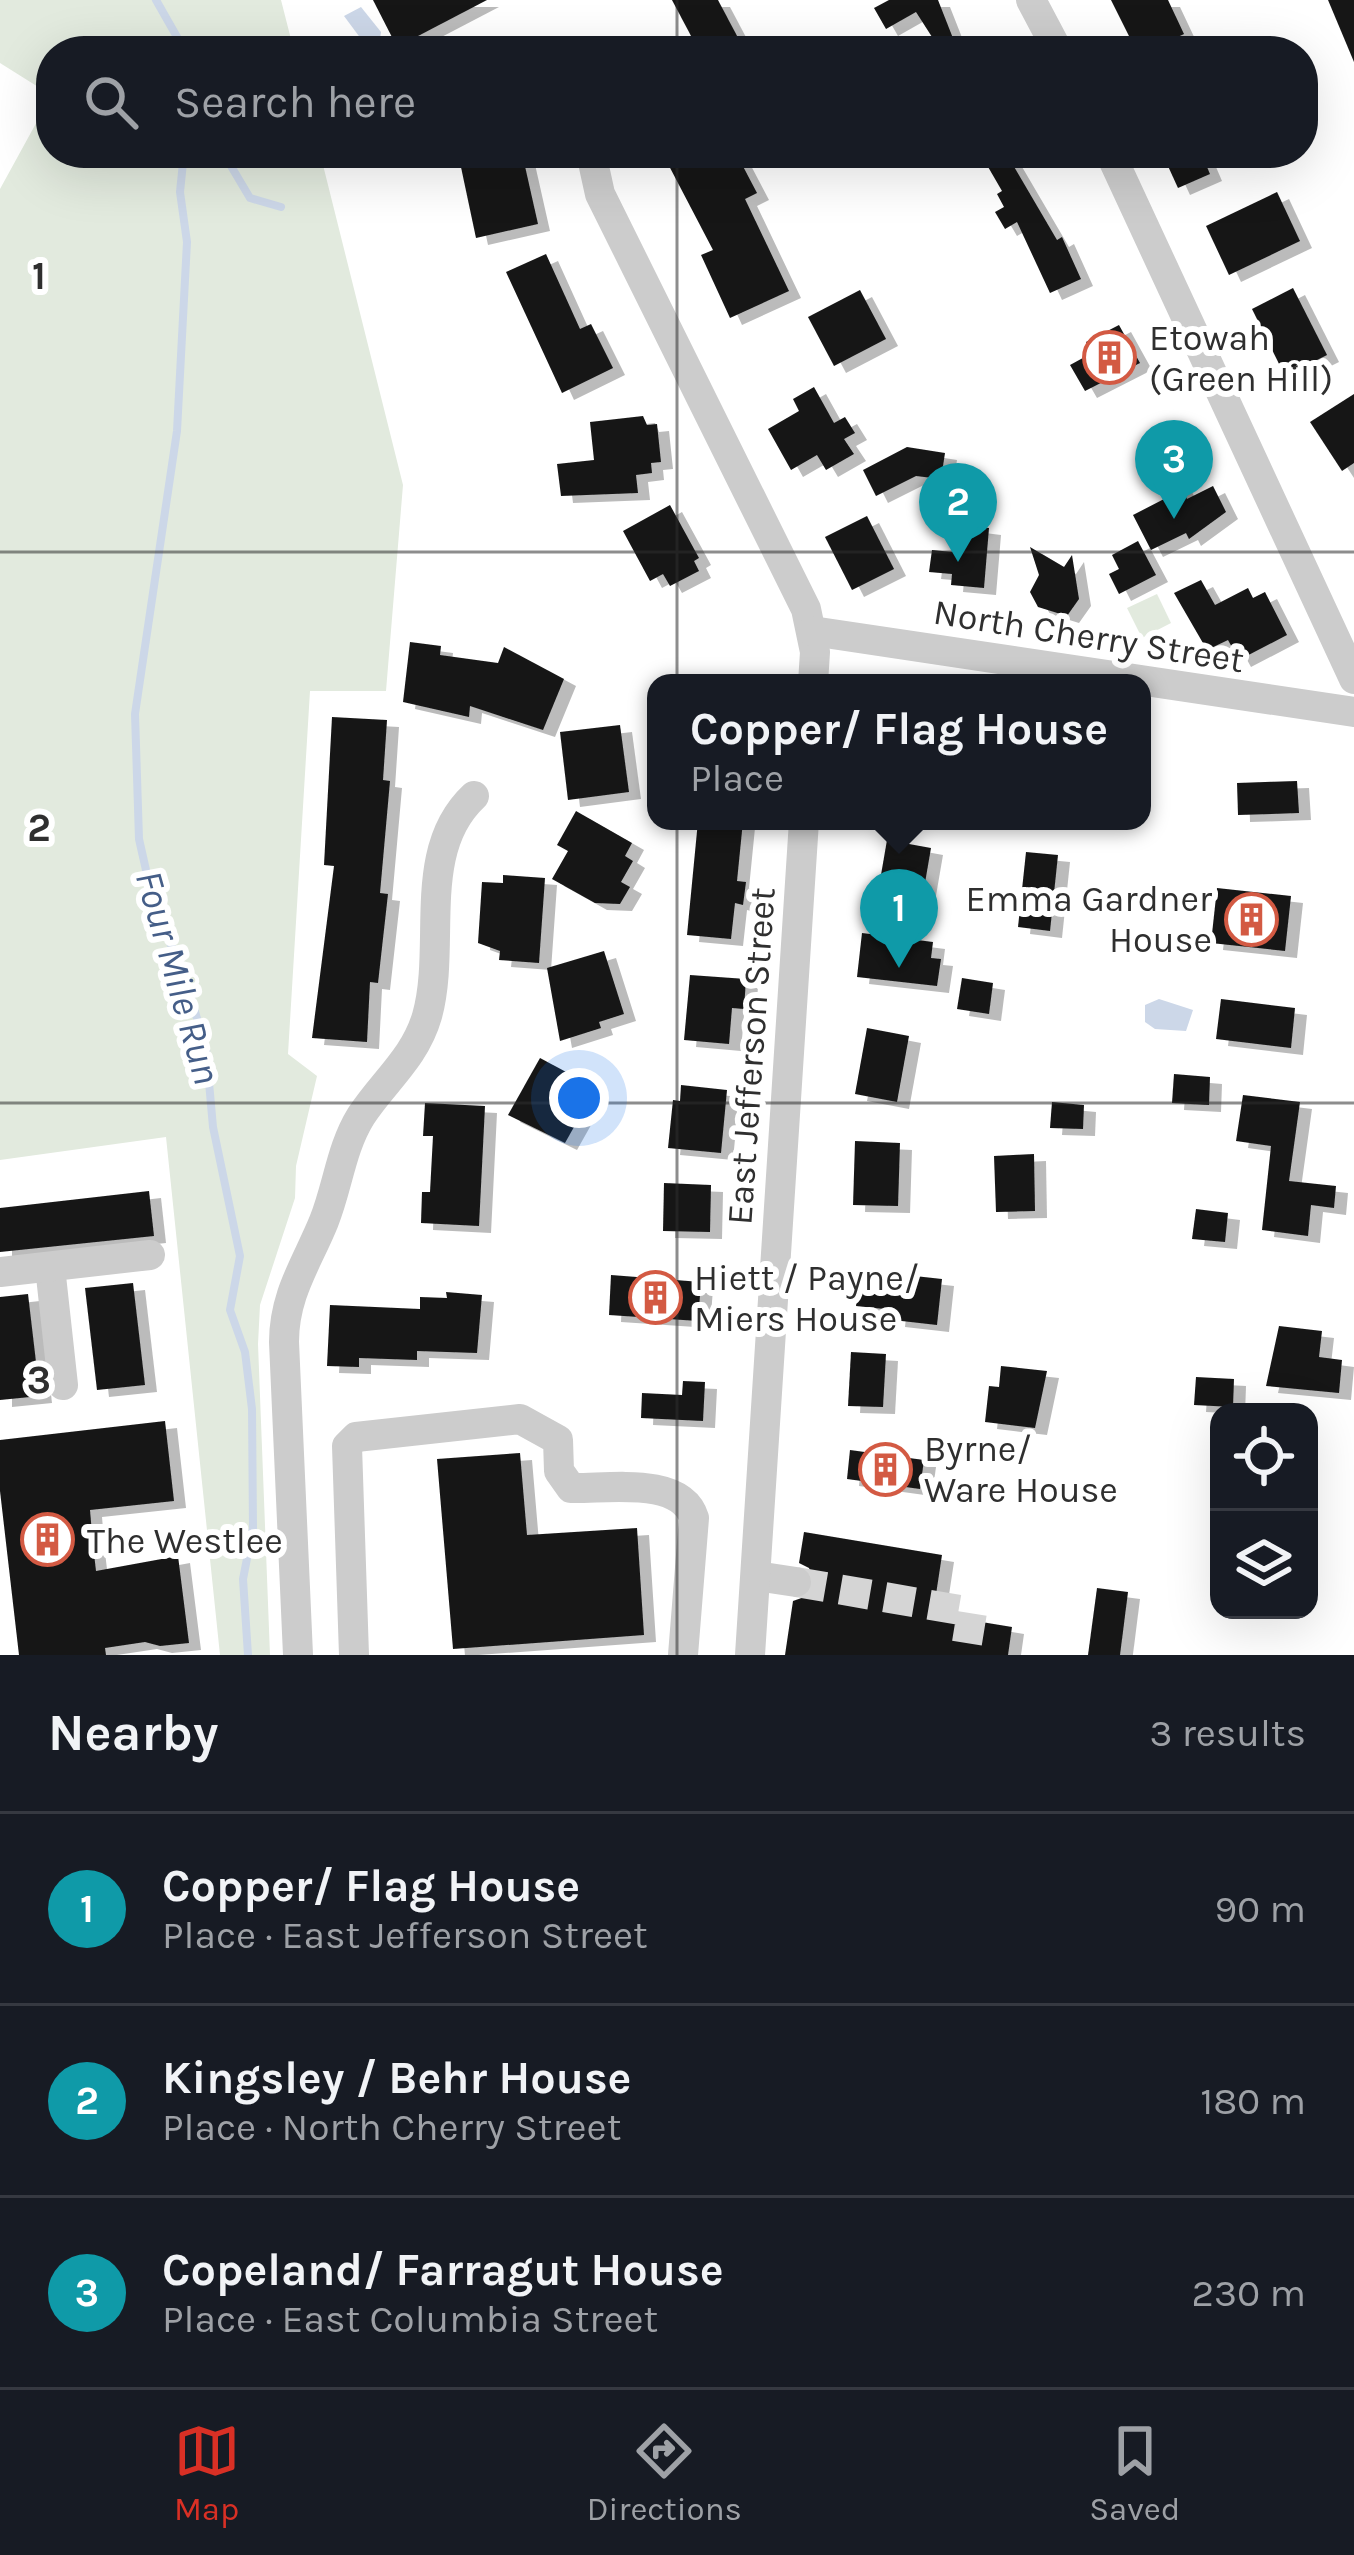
<!DOCTYPE html>
<meta charset="utf-8">
<style>
:root{--surface:#171b24;--page:#20242c;--text:#f1f3f6;--muted:#9ea1a6;--line:#363941;--accent:#d93025}
body{margin:0;font-family:Karla,sans-serif;background:var(--page);color:var(--text)}
.controls{position:absolute;right:36px;bottom:36px;display:grid;overflow:hidden;border-radius:24px;box-shadow:0 12px 48px #0002}
.controls button{width:108px;height:108px;display:grid;place-items:center;padding:0;border:0;border-bottom:3px solid var(--line);background:var(--surface);color:var(--text);font:60px sans-serif}
.you{position:absolute;left:579px;top:1098px;width:42px;height:42px;margin:-30px;border:9px solid #fff;border-radius:50%;background:#1a73e8;box-shadow:0 0 0 18px #1a73e833}
.badge{display:grid;place-items:center;width:78px;height:78px;border-radius:50%;background:var(--accent);color:#fff;font-size:39px;font-weight:700}
.pin{position:absolute;translate:-50% -99px;filter:drop-shadow(0 3px 6px #0008)}
.pin::after{content:'';position:absolute;top:63px;width:42px;height:36px;background:inherit;clip-path:polygon(0 0,100% 0,50% 100%)}
.popup{position:absolute;left:647px;top:674px;width:504px;height:156px;box-sizing:border-box;display:grid;place-content:center;border-radius:24px;background:var(--surface);filter:drop-shadow(0 3px 9px #0005);font-size:39px;white-space:nowrap;color:var(--muted)}
.popup b{font-size:45px;color:var(--text)}
.popup::after{content:'';position:absolute;left:50%;top:100%;margin-left:-24px;border:24px solid transparent;border-top-color:var(--surface)}
.list{margin:0;padding:0;list-style:none}
h2{display:flex;justify-content:space-between;align-items:center;height:156px;margin:0;padding:0 48px;font-size:51px}
h2 small{font-size:39px;font-weight:400;color:var(--muted)}
.list li{display:grid;grid-template-columns:78px 1fr auto;gap:36px;align-items:center;box-sizing:border-box;height:192px;padding:0 48px;border-top:3px solid var(--line)}
.list b{display:block;font-size:45px;white-space:nowrap}
.list p{margin:0;font-size:39px;white-space:nowrap;color:var(--muted)}
.list em{font-size:39px;font-style:normal;color:var(--muted)}
.icon{flex:none;width:66px;height:66px;fill:none;stroke:currentColor;stroke-width:2;stroke-linecap:round;stroke-linejoin:round}
.map{position:relative;flex:none;width:1354px;height:1655px;overflow:hidden}
.search{position:absolute;background:var(--surface);box-shadow:0 12px 48px #0002;left:36px;right:36px;top:36px;height:132px;display:flex;align-items:center;gap:30px;box-sizing:border-box;padding:0 42px;border-radius:48px;color:var(--muted);font-size:45px}
.sheet{height:732px;background:var(--surface)}
nav{display:flex;justify-content:space-around;align-items:center;box-sizing:border-box;height:168px;border-top:3px solid var(--line);background:var(--surface);font-size:33px;color:var(--muted)}
nav a{display:grid;justify-items:center;gap:6px}
nav .on{color:var(--accent)}
.map>svg:first-child{display:block}
</style>
<div class="map">
<svg width="1354" height="1655" viewBox="0 0 1354 1655">
<defs>
<filter id="shadow"><feDropShadow dx="12" dy="7" stdDeviation="0" flood-color="#0004"/></filter>
</defs>
<rect width="100%" height="100%" fill="#fff"/>
<g fill="#e2eade">
<polygon points="0,0 281,0 294,51 51,51 51,95 0,63"/>
<polygon points="51,96 51,153 320,153 403,485 386,691 310,691 288,1054 317,1076 296,1166 295,1198 260,1305 258,1344 270,1655 220,1655 166,1137 0,1160 0,189"/>
<polygon points="1157,594 1171,623 1142,638 1127,608"/>
</g>
<g fill="#ccd7e8">
<polygon points="361,7 381,32 379,46 370,51 344,16"/>
<polygon points="1159,999 1193,1010 1186,1031 1155,1029 1145,1022 1145,1005"/>
</g>
<g fill="none" stroke-linecap="round" stroke-linejoin="round">
<g stroke="#ccd7e8" stroke-width="8">
<polyline points="156,0 185,51"/>
<polyline points="184,153 180,192 187,242 177,431 135,714 139,839 155,910 183,971 206,1049 213,1127 240,1256 230,1310 245,1352 252,1409 253,1528 243,1579 248,1655"/>
<polyline points="189,153 228,161 250,198 281,207"/>
</g>
</g>
<g fill="#161616" filter="url(#shadow)">
<polygon points="373,0 487,0 397,47"/>
<polygon points="672,0 718,0 745,51 699,51"/>
<polygon points="889,0 938,0 958,51 941,51 916,12 886,29 874,8"/>
<polygon points="1111,0 1168,0 1184,34 1148,51 1098,51 1129,36"/>
<polygon points="1328,0 1354,0 1354,62"/>
<polygon points="458,153 522,153 538,224 476,238"/>
<polygon points="685,153 736,153 757,193 745,199 789,291 730,318 701,255 713,250 667,162"/>
<polygon points="980,153 1006,153 1057,240 1062,237 1081,279 1050,293 1017,222 1005,229 995,212 1004,207 997,194 1002,191"/>
<polygon points="1162,153 1201,153 1210,174 1178,188"/>
<polygon points="1277,192 1300,241 1229,275 1206,226"/>
<polygon points="546,254 580,329 591,324 613,368 562,393 506,272"/>
<polygon points="1293,288 1327,355 1285,376 1252,309"/>
<polygon points="860,290 886,339 834,366 808,317"/>
<polygon points="1119,325 1140,363 1085,391 1070,365 1092,353 1086,342"/>
<polygon points="814,387 834,423 845,417 855,433 844,439 854,454 826,470 817,455 791,470 768,429 799,411 793,399"/>
<polygon points="1354,394 1354,463 1342,471 1310,422"/>
<polygon points="643,416 647,425 657,424 661,462 651,463 652,473 636,475 638,493 561,496 557,464 594,460 590,422"/>
<polygon points="907,447 945,453 941,479 916,476 876,496 863,470"/>
<polygon points="1179,483 1187,499 1213,486 1226,512 1189,539 1186,533 1151,550 1133,515 1166,498 1162,492"/>
<polygon points="670,505 699,558 694,561 699,571 670,586 663,574 650,581 623,531"/>
<polygon points="867,516 894,569 852,590 825,537"/>
<polygon points="965,525 989,528 984,588 951,585 952,574 929,572 932,550 963,553"/>
<polygon points="1138,541 1156,575 1119,594 1109,574 1119,569 1112,555"/>
<polygon points="1030,547 1064,567 1072,555 1079,599 1067,616 1038,607 1030,592 1039,575"/>
<polygon points="1201,580 1215,605 1248,588 1253,598 1265,592 1287,635 1239,660 1228,640 1207,650 1174,593"/>
<polygon points="410,642 441,646 440,655 498,663 504,647 564,679 543,730 470,706 469,717 403,702"/>
<polygon points="332,717 387,720 383,780 390,781 380,893 388,894 378,983 370,982 367,1042 312,1038 334,866 324,865"/>
<polygon points="620,725 629,792 568,800 560,732"/>
<polygon points="1297,781 1299,813 1238,815 1237,783"/>
<polygon points="576,811 632,843 625,856 633,861 621,882 630,887 620,904 595,903 552,879 568,851 557,845"/>
<polygon points="698,821 743,821 737,881 746,882 743,905 735,903 731,939 687,935"/>
<polygon points="887,840 931,848 921,906 877,898"/>
<polygon points="1026,852 1058,855 1050,931 1018,927"/>
<polygon points="503,875 545,878 539,963 499,960 500,951 478,943 482,882 503,883"/>
<polygon points="1217,888 1291,896 1285,951 1211,943"/>
<polygon points="862,933 933,942 931,958 941,959 937,986 857,977"/>
<polygon points="604,951 624,1014 599,1022 601,1028 560,1041 547,968"/>
<polygon points="690,975 746,979 744,1009 732,1008 729,1044 684,1040"/>
<polygon points="962,978 993,983 989,1014 957,1009"/>
<polygon points="1221,999 1295,1008 1291,1048 1216,1039"/>
<polygon points="867,1028 909,1036 897,1102 855,1094"/>
<polygon points="540,1058 596,1088 565,1143 508,1115"/>
<polygon points="1174,1074 1210,1077 1209,1105 1172,1103"/>
<polygon points="681,1085 727,1090 721,1153 668,1148 673,1100 680,1101"/>
<polygon points="1243,1095 1300,1102 1289,1181 1336,1186 1334,1208 1311,1205 1308,1236 1262,1230 1271,1146 1236,1141"/>
<polygon points="1052,1102 1084,1105 1083,1129 1050,1128"/>
<polygon points="425,1103 485,1106 479,1226 421,1223 422,1192 430,1192 433,1136 423,1136"/>
<polygon points="855,1141 900,1143 898,1206 853,1205"/>
<polygon points="1034,1154 1035,1211 996,1212 994,1156"/>
<polygon points="664,1183 711,1185 710,1232 663,1231"/>
<polygon points="149,1191 154,1236 0,1252 0,1208"/>
<polygon points="1196,1209 1228,1213 1225,1242 1192,1239"/>
<polygon points="860,1270 942,1279 937,1325 893,1320 894,1310 856,1306"/>
<polygon points="611,1275 701,1282 698,1321 609,1315"/>
<polygon points="133,1283 145,1385 97,1390 85,1288"/>
<polygon points="446,1292 482,1295 477,1353 417,1351 417,1360 359,1358 359,1367 327,1366 330,1305 420,1309 420,1297 447,1298"/>
<polygon points="28,1294 40,1396 0,1400 0,1297"/>
<polygon points="1279,1326 1322,1331 1319,1357 1342,1360 1339,1393 1266,1386"/>
<polygon points="851,1352 886,1354 883,1407 848,1406"/>
<polygon points="1001,1366 1047,1371 1035,1428 985,1422 989,1386 999,1387"/>
<polygon points="1196,1377 1234,1379 1233,1407 1194,1405"/>
<polygon points="683,1381 705,1382 703,1421 641,1418 642,1393 682,1395"/>
<polygon points="165,1421 174,1501 90,1510 93,1545 96,1571 178,1556 189,1643 160,1646 145,1642 105,1648 106,1655 19,1655 0,1491 0,1440"/>
<polygon points="850,1450 924,1460 920,1489 847,1479"/>
<polygon points="520,1453 527,1535 637,1528 644,1635 453,1649 437,1459"/>
<polygon points="804,1532 942,1555 933,1614 1012,1627 1008,1655 785,1655 793,1601 810,1595 815,1584 809,1568 799,1563"/>
<polygon points="1097,1588 1128,1592 1120,1655 1088,1655"/>
</g>
<g fill="none" stroke-linecap="round" stroke-linejoin="round">
<polyline stroke="#d5d5d5" stroke-width="30" stroke-dasharray="30 15" stroke-linecap="butt" points="796,1582 972,1612 965,1655"/>
<g stroke="#ccc" stroke-width="30">
<polyline points="1031,0 1058,51"/>
<polyline points="591,153 600,194 806,609 815,652 813,683"/>
<polyline points="1110,153 1354,679"/>
<polyline points="812,631 1354,712"/>
<polyline points="50,1267 63,1385"/>
<polyline points="0,1272 150,1255"/>
<polyline points="756,1576 796,1582"/>
<path d="M298 1655 284 1342C284 1294 307 1263 324 1221 338 1186 341 1148 361 1116 383 1082 415 1058 427 1016 447 945 415 851 474 796"/>
<path d="M354 1655 347 1446 356 1437 520 1419 558 1440 559 1471 571 1488C608 1489 681 1476 694 1518L683 1655"/>
<polyline points="750,1655 804,821"/>
</g>
</g>
<path fill="none" stroke="#2f2f2f" stroke-width="3" stroke-opacity="0.55" d="M677 0V51M677 153V1655M0 552H1354M0 1103H1354"/>
<defs>
<symbol id="building-ring" viewBox="-11 -11 22 22"><circle r="9.5" fill="#fff" stroke="#d35a43" stroke-width="1.5"/><path d="M-4-6H4V6H1V3H-1V6H-4ZM-2.5-4.3h1.7v1.8h-1.7ZM.8-4.3h1.7v1.8H.8ZM-2.5-1h1.7V.8h-1.7ZM.8-1h1.7V.8H.8Z" fill="#d35a43"/></symbol>
</defs>
<g fill-rule="evenodd">
<use href="#building-ring" x="1080" y="328" width="59" height="59"/>
<use href="#building-ring" x="1222" y="890" width="59" height="59"/>
<use href="#building-ring" x="626" y="1268" width="59" height="59"/>
<use href="#building-ring" x="856" y="1440" width="59" height="59"/>
<use href="#building-ring" x="18" y="1510" width="59" height="59"/>
</g>
<g text-anchor="middle" stroke-width="12" stroke-linejoin="round" paint-order="stroke">
<g font-size="36" fill="#2f2f2f" stroke="#fff" text-anchor="start">
<text x="1149" y="350">Etowah<tspan x="1149" dy="41">(Green Hill)</tspan></text>
<text x="1212" y="911" text-anchor="end">Emma Gardner<tspan x="1212" dy="41">House</tspan></text>
<text x="694" y="1290">Hiett / Payne/<tspan x="694" dy="41">Miers House</tspan></text>
<text x="924" y="1461">Byrne/<tspan x="924" dy="41">Ware House</tspan></text>
<text x="87" y="1553">The Westlee</text>
</g>
<g font-size="36" fill="#2f2f2f" stroke="#fff">
<text transform="translate(1089 635) rotate(9)" y="13">North Cherry Street</text>
<text transform="translate(750 1056) rotate(-86)" y="13">East Jefferson Street</text>
</g>
<g font-size="39" font-style="italic" fill="#455e88" stroke="#fff">
<text transform="translate(179 977) rotate(74)" y="14">Four Mile Run</text>
</g>
</g>
<g font-size="39" text-anchor="middle" font-weight="bold" fill="#2f2f2f" stroke="#fff" stroke-width="12" stroke-linejoin="round" paint-order="stroke">
<text x="39" y="289">1</text>
<text x="39" y="841">2</text>
<text x="39" y="1393">3</text>
</g>
</svg>
<div class="controls">
<button><svg class="icon" aria-label="locate" viewBox="0 0 24 24"><circle cx="12" cy="12" r="6"/><path d="M12 2v4M12 18v4M2 12h4M18 12h4"/></svg></button>
<button><svg class="icon" aria-label="layers" viewBox="0 0 24 24"><path d="M12 4l9 5-9 5-9-5zM3 14l9 5 9-5"/></svg></button>
</div>
<div class="you"></div>
<div class="pin badge" style="left:899px;top:968px;background:#0f9aa8">1</div>
<div class="popup"><b>Copper/ Flag House</b>Place</div>
<div class="pin badge" style="left:958px;top:562px;background:#0f9aa8">2</div>
<div class="pin badge" style="left:1174px;top:519px;background:#0f9aa8">3</div>
<div class="search"><svg class="icon" aria-label="search" viewBox="0 0 24 24"><circle cx="10" cy="10" r="6"/><path d="M15 15l6 6"/></svg>Search here</div>
</div>
<section class="sheet">
<h2>Nearby<small>3 results</small></h2>
<ul class="list">
<li><span class="badge" style="background:#0f9aa8">1</span><div><b>Copper/ Flag House</b><p>Place · East Jefferson Street</p></div><em>90 m</em></li>
<li><span class="badge" style="background:#0f9aa8">2</span><div><b>Kingsley / Behr House</b><p>Place · North Cherry Street</p></div><em>180 m</em></li>
<li><span class="badge" style="background:#0f9aa8">3</span><div><b>Copeland/ Farragut House</b><p>Place · East Columbia Street</p></div><em>230 m</em></li>
</ul>
</section>
<nav>
<a class="on"><svg class="icon" aria-label="map" viewBox="0 0 24 24"><path d="M3 6l6-2 6 2 6-2v14l-6 2-6-2-6 2zM9 4v14M15 6v14"/></svg>Map</a>
<a><svg class="icon" aria-label="directions" viewBox="0 0 24 24"><path d="M12 3l9 9-9 9-9-9zM9 14v-3h6M13 9l2 2-2 2"/></svg>Directions</a>
<a><svg class="icon" aria-label="saved" viewBox="0 0 24 24"><path d="M7 4h10v16l-5-4-5 4z"/></svg>Saved</a>
</nav>
